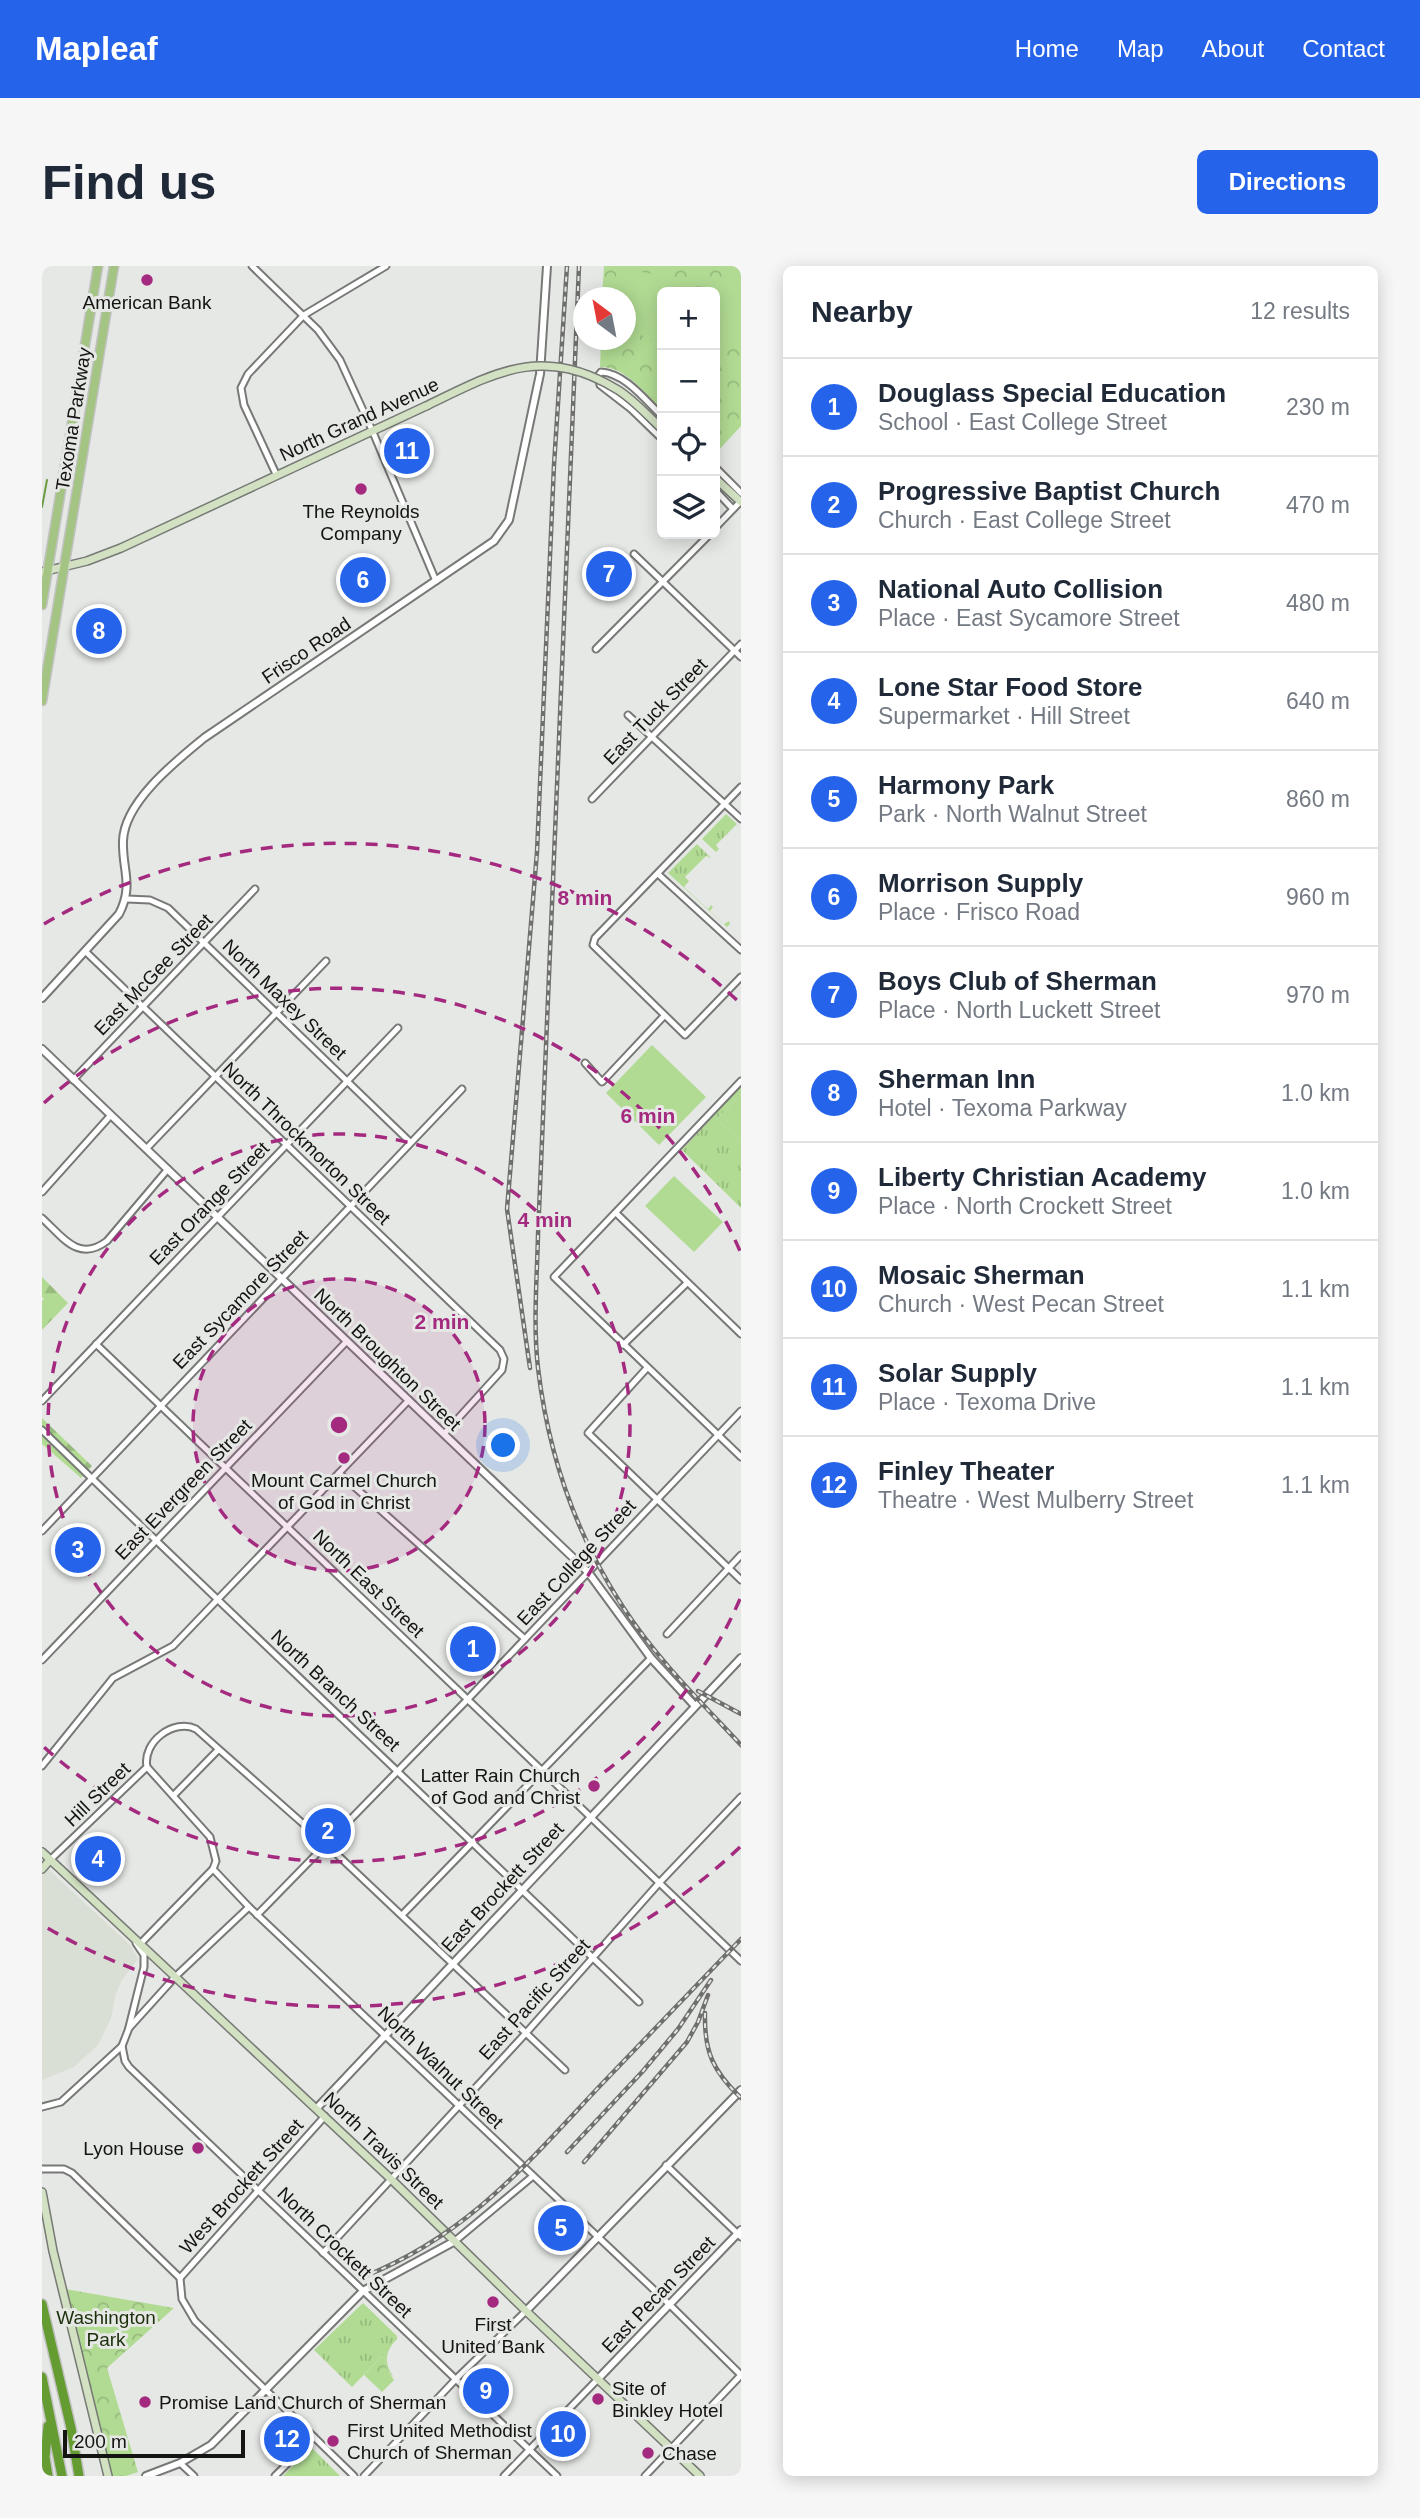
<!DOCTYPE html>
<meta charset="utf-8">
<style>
:root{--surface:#fff;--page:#f6f6f7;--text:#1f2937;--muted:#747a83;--line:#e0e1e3;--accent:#2563eb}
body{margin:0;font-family:Helvetica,sans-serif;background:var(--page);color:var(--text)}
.controls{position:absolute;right:21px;top:21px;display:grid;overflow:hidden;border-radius:10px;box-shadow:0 4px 18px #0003}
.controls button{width:63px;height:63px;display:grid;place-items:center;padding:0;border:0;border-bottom:2px solid var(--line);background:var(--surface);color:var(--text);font:35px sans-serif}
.compass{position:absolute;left:531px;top:21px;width:63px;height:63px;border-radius:50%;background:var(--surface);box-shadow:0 4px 18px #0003;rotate:328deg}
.scale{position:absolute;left:21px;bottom:18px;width:182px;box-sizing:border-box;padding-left:7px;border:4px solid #141413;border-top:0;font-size:19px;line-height:24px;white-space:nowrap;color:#141413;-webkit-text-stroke:5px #e6e8e5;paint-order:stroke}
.you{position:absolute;left:462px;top:1180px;width:24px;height:24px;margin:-18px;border:5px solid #fff;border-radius:50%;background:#1a73e8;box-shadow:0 0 0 10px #1a73e833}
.badge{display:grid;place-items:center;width:46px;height:46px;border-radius:50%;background:var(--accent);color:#fff;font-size:23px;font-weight:700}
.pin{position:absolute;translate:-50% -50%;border:4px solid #fff;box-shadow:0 2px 7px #0006}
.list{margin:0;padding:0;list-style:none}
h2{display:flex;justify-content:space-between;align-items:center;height:91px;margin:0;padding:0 28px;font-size:30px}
h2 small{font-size:23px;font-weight:400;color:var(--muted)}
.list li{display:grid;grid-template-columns:46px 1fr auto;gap:21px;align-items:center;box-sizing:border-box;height:98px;padding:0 28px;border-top:2px solid var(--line)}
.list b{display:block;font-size:26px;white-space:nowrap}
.list p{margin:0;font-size:23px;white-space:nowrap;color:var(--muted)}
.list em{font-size:23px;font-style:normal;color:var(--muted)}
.icon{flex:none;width:38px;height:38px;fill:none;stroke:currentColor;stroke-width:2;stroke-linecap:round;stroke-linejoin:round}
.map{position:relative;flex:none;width:699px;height:2210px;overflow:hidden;border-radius:10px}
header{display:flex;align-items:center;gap:42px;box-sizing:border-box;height:98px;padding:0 35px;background:var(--accent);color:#fff}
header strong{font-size:33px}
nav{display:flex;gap:38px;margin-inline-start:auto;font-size:24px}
.intro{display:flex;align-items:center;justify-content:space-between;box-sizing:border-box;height:168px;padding:0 42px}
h1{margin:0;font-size:49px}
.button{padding:18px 32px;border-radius:10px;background:var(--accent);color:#fff;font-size:24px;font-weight:700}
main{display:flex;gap:42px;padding:0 42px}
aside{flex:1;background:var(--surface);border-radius:10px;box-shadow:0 4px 18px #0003}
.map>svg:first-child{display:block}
</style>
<header>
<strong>Mapleaf</strong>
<nav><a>Home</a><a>Map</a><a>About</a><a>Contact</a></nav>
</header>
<div class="intro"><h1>Find us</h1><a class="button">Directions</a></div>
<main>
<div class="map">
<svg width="699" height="2210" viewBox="0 0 699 2210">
<defs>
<pattern id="grass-tufts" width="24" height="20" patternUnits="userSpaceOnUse" patternTransform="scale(1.75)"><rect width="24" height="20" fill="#b1db93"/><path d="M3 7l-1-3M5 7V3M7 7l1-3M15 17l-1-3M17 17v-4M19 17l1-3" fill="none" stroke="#97bb7e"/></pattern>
<pattern id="forest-firs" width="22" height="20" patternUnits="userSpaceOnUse" patternTransform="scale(1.75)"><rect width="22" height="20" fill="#b1db93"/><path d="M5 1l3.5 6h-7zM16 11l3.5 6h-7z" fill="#97bb7e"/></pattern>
<pattern id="park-crowns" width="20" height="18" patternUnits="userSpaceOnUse" patternTransform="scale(1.75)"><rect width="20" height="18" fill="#b1db93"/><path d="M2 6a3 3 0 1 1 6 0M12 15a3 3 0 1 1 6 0" fill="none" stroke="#97bb7e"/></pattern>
</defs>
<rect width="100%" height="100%" fill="#e6e8e5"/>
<polygon fill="#d9dfd5" points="6,1603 88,1679 96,1693 80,1714 74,1727 69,1752 56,1779 32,1801 0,1814 0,1606"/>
<g fill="url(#grass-tufts)">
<polygon points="684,548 695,558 674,579 677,583 674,586 660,573"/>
<polygon points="655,578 669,592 664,590 643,611 647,615 642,621 666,643 669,639 671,641 668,645 682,658 687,655 688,658 685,661 626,607"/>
<polygon points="699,820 699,828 675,853 699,876 699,942 640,884"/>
<path d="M321 2037 355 2070V2073C342 2086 342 2098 353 2113L346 2105 342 2092 339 2091 310 2121 272 2084Z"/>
<polygon points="268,2182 270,2182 298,2210 241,2210"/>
</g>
<g fill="url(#forest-firs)">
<polygon points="0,1011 26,1037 0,1064 0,1035 2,1033 0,1031"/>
<polygon points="0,1152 50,1200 39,1212 0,1178"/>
</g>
<g fill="url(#park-crowns)">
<path d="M562 0H699V160L673 188V26H620V144C604 128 583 100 558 101L559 74H584V32L560 31Z"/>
<polygon points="511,1941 541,1969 541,1972 528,1986 496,1956"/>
<polygon points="23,2023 132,2042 65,2102 96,2206 84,2210 71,2210 69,2207"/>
<polygon points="339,2091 342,2092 346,2105 352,2114 340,2126 322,2109"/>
</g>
<g fill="#b1db93">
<polygon points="574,2 636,12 640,16 638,26 620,26 620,78 599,69 584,53 584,32 574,31"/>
<polygon points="666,16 699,21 699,76 688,81 673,84 673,26 661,26 662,19"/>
<polygon points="610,779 664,831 617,879 564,827"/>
<polygon points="699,828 699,876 675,853"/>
<polygon points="632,910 681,956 652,986 603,940"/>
</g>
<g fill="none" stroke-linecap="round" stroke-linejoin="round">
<polyline stroke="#6c9b44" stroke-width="2" points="0,241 5,214"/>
<defs>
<g id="minor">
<polyline points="210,0 276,64 298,94 330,164 394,315"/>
<path d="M620 150C604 135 583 107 559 106L556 110 558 119 589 143 620 173"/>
<polyline points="673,201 699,227"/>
<polyline points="234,208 202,139 199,122 206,108 262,49 344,0"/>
<polyline points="673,224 691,243"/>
<polyline points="673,262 699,235"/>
<polyline points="592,288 699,391"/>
<polyline points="554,383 668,268"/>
<polyline points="586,449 699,553"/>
<polyline points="699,521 553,672 551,679 643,769 699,711"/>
<polyline points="550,533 699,378"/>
<polyline points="616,608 699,684"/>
<polyline points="85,633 108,634 126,642 368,876"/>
<polyline points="43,685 458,1084 462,1093 460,1104 402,1168"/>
<polyline points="543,797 560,816 622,750"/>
<polyline points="31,814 213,623"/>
<polyline points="699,815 512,1011 699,1191"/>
<polyline points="105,882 284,695"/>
<polyline points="0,926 69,849"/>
<polyline points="574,947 699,1068"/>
<path d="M0 952C20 970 36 997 65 975L126 903"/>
<polyline points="54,1078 699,1695"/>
<polyline points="581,1079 645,1017"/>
<polyline points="605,1102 546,1167 699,1314"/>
<polyline points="0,1135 356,762"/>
<path d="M0 1164C197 1356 398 1545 597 1736"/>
<polyline points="297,1207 483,1373"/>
<polyline points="0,1265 420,823"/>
<polyline points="625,1368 699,1289"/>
<polyline points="0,1394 305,1075"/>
<polyline points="0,1500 71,1412 131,1380 367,1134"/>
<polyline points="105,1501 168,1571 174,1595 171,1603 207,1641 628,2039 699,2109"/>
<polyline points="132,1529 176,1484"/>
<path d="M8 1594 105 1501C100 1476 132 1452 154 1463L284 1578 523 1804"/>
<polyline points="215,1649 426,1433 699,1145"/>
<polyline points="360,1649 609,1392"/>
<polyline points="99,1677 171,1603"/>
<polyline points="87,1761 102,1701 102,1689 94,1677"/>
<polyline points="80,1780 83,1795 87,1801 515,2210"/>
<polyline points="0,1841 19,1836 80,1780 87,1762 134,1710 207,1641"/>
<polyline points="624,1899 699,1971"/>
<polyline points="0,1903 22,1903 30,1907 138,2012 140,2033 153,2055 312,2210"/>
<polyline points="413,1975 491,1910"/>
<polyline points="281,1987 484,1767 618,1616 699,1531"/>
<polyline points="138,2012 283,1850"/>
<polyline points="138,2197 152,2210"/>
<polyline points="233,2210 272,2171"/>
<polyline points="322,2210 414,2113 484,2045"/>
<polyline points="462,2210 555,2114"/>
<polyline points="603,2210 699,2109"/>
</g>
<g id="tertiary">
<path d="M0 732 77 648C92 619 80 604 81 575 82 536 134 495 162 472L452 275 467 254 498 108 505 0"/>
<polyline points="0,783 546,1306 609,1392 653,1440"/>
<polyline points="275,1842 699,1392"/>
<polyline points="484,2045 699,1824"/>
<polyline points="699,2109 699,2110"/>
<polyline points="555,2114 699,1964"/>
<polyline points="104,2210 138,2197 169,2179 321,2025 413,1975"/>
</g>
<g id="secondary">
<polyline points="673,212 699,236"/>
<polyline points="0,306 45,295 79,282 384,140"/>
<polyline points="0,1586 350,1914 484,2045 658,2210"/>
<polyline points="0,1603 8,1594"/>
<polyline points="0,1926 11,1985 66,2210"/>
</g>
<g id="primary">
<polyline points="0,339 56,0"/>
<polyline points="0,435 72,0"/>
</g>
<g id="motorway">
<polyline points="0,2038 29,2162 37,2210"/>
<polyline points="0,2111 20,2210"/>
<polyline points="6,2210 3,2191 6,2160"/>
</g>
</defs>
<use href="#minor" stroke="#777976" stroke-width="9"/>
<use href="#tertiary" stroke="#777976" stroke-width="10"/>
<use href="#secondary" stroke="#777976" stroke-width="10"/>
<use href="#primary" stroke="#c2c2c2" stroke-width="11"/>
<use href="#motorway" stroke="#c2c2c2" stroke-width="12"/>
<use href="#minor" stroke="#fff" stroke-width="5"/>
<use href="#tertiary" stroke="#fff" stroke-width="6"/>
<use href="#secondary" stroke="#d1e1c1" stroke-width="7"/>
<use href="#primary" stroke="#a3c483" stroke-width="8"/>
<use href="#motorway" stroke="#659c31" stroke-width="9"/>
<defs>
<g id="rail">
<path d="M537 0 496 969C495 1013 491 1058 496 1102 506 1187 534 1269 581 1341 614 1392 658 1435 699 1479"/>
<polyline points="488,1102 465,943 495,586 512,199 525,0"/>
<polyline points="656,1425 699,1448"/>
<path d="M663 1747C662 1786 671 1805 699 1832"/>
<polyline points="525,1886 601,1805 636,1763 669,1714"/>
<polyline points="542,1896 645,1776 656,1756 666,1729"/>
<path d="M321 2011C424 1970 481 1902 555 1823 603 1773 651 1723 699 1673"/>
</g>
</defs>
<use href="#rail" stroke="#6f706e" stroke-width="4.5"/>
<use href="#rail" stroke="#e6e8e5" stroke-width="2" stroke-dasharray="5" stroke-linecap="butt"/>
<defs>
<path id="secondary-bridge" d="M384 140C454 106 501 78 576 124 592 134 606 150 620 163"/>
</defs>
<use href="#secondary-bridge" stroke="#777976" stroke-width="10" stroke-linecap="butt"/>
<use href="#secondary-bridge" stroke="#d1e1c1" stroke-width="7"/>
</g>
<circle cx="297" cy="1159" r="146" fill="#a42a80" fill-opacity=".12"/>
<g fill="none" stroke="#a42a80" stroke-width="3.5" stroke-dasharray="12 9">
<circle cx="297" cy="1159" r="146"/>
<circle cx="297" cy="1159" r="291"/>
<path d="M698 1333A437 437 0 0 1 2 1481M2 837A437 437 0 0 1 698 985"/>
<path d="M698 1581A582 582 0 0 1 2 1660M2 658A582 582 0 0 1 698 737"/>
</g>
<g fill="#a42a80" stroke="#e6e8e5" stroke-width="2.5">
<circle cx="105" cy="14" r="7"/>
<circle cx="319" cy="223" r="7"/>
<circle cx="302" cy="1192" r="7"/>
<circle cx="552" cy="1520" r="7"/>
<circle cx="156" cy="1882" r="7"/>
<circle cx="451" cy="2036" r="7"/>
<circle cx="556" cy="2133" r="7"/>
<circle cx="103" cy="2136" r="7"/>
<circle cx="291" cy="2175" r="7"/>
<circle cx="606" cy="2187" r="7"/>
</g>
<g text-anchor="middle" stroke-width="6" stroke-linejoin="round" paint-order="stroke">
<g font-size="19" fill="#141413" stroke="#e6e8e5">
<text x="105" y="43">American Bank</text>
<text x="319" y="252">The Reynolds<tspan x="319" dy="22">Company</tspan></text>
<text x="302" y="1221">Mount Carmel Church<tspan x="302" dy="22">of God in Christ</tspan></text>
<text x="538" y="1516" text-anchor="end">Latter Rain Church<tspan x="538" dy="22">of God and Christ</tspan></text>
<text x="142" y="1889" text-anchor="end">Lyon House</text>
<text x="451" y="2065">First<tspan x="451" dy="22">United Bank</tspan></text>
<text x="570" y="2129" text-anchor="start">Site of<tspan x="570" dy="22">Binkley Hotel</tspan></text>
<text x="117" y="2143" text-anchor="start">Promise Land Church of Sherman</text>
<text x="305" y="2171" text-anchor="start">First United Methodist<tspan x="305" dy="22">Church of Sherman</tspan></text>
<text x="620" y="2194" text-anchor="start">Chase</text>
</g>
<g font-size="19" fill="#141413" stroke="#e6e8e5">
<text transform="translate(31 153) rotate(-81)" y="7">Texoma Parkway</text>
<text transform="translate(317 153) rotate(-25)" y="7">North Grand Avenue</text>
<text transform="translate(264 384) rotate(-34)" y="7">Frisco Road</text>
<text transform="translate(613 445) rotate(-46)" y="7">East Tuck Street</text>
<text transform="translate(111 708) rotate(-46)" y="7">East McGee Street</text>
<text transform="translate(243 733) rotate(44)" y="7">North Maxey Street</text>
<text transform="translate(265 877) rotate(44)" y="7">North Throckmorton Street</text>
<text transform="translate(167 937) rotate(-46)" y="7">East Orange Street</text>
<text transform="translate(198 1033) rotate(-46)" y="7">East Sycamore Street</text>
<text transform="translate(346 1093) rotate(44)" y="7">North Broughton Street</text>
<text transform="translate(141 1223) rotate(-46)" y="7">East Evergreen Street</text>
<text transform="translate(534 1296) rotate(-47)" y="7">East College Street</text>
<text transform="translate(327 1317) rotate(44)" y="7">North East Street</text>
<text transform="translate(294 1424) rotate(43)" y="7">North Branch Street</text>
<text transform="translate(55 1528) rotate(-44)" y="7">Hill Street</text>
<text transform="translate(460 1621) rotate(-47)" y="7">East Brockett Street</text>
<text transform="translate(492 1733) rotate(-48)" y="7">East Pacific Street</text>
<text transform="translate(399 1801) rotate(44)" y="7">North Walnut Street</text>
<text transform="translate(342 1884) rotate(44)" y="7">North Travis Street</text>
<text transform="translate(199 1920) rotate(-48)" y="7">West Brockett Street</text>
<text transform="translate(303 1986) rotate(44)" y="7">North Crockett Street</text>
<text transform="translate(616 2028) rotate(-46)" y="7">East Pecan Street</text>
</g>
<g font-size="19" fill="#1d300c" stroke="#e6e8e5">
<text x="64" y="2058">Washington<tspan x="64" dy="22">Park</tspan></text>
</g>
</g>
<circle cx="297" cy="1159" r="10" fill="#a42a80" stroke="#e6e8e5" stroke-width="3.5"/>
<g font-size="21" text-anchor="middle" font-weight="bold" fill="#a42a80" stroke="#e6e8e5" stroke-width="6" stroke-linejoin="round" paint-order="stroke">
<text x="543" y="639">8 min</text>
<text x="606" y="857">6 min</text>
<text x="503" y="961">4 min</text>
<text x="400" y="1063">2 min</text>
</g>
</svg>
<div class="controls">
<button>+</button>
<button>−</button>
<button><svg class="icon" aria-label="locate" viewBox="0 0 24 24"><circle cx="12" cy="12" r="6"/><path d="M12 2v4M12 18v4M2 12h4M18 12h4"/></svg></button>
<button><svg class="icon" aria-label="layers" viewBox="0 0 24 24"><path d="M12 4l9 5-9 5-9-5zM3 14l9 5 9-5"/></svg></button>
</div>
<svg class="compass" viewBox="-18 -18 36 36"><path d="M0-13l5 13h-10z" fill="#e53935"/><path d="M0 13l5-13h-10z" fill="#747a83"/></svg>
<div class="scale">200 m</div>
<div class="you"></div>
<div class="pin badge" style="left:431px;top:1383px">1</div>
<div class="pin badge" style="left:286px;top:1565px">2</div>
<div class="pin badge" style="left:36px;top:1284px">3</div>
<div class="pin badge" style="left:56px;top:1593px">4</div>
<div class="pin badge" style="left:519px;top:1962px">5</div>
<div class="pin badge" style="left:321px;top:314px">6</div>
<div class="pin badge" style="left:567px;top:308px">7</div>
<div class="pin badge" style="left:57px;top:365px">8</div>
<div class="pin badge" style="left:444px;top:2125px">9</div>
<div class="pin badge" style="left:521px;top:2168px">10</div>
<div class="pin badge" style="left:365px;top:185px">11</div>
<div class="pin badge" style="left:245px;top:2173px">12</div>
</div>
<aside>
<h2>Nearby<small>12 results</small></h2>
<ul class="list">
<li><span class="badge">1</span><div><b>Douglass Special Education</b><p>School · East College Street</p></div><em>230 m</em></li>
<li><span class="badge">2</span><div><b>Progressive Baptist Church</b><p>Church · East College Street</p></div><em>470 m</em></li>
<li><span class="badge">3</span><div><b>National Auto Collision</b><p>Place · East Sycamore Street</p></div><em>480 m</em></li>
<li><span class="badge">4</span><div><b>Lone Star Food Store</b><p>Supermarket · Hill Street</p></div><em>640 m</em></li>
<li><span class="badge">5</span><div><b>Harmony Park</b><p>Park · North Walnut Street</p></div><em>860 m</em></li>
<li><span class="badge">6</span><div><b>Morrison Supply</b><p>Place · Frisco Road</p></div><em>960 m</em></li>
<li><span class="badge">7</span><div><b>Boys Club of Sherman</b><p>Place · North Luckett Street</p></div><em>970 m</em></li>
<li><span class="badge">8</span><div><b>Sherman Inn</b><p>Hotel · Texoma Parkway</p></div><em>1.0 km</em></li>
<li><span class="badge">9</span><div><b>Liberty Christian Academy</b><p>Place · North Crockett Street</p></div><em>1.0 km</em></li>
<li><span class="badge">10</span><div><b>Mosaic Sherman</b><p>Church · West Pecan Street</p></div><em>1.1 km</em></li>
<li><span class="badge">11</span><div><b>Solar Supply</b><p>Place · Texoma Drive</p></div><em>1.1 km</em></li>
<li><span class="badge">12</span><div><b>Finley Theater</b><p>Theatre · West Mulberry Street</p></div><em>1.1 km</em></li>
</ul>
</aside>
</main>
